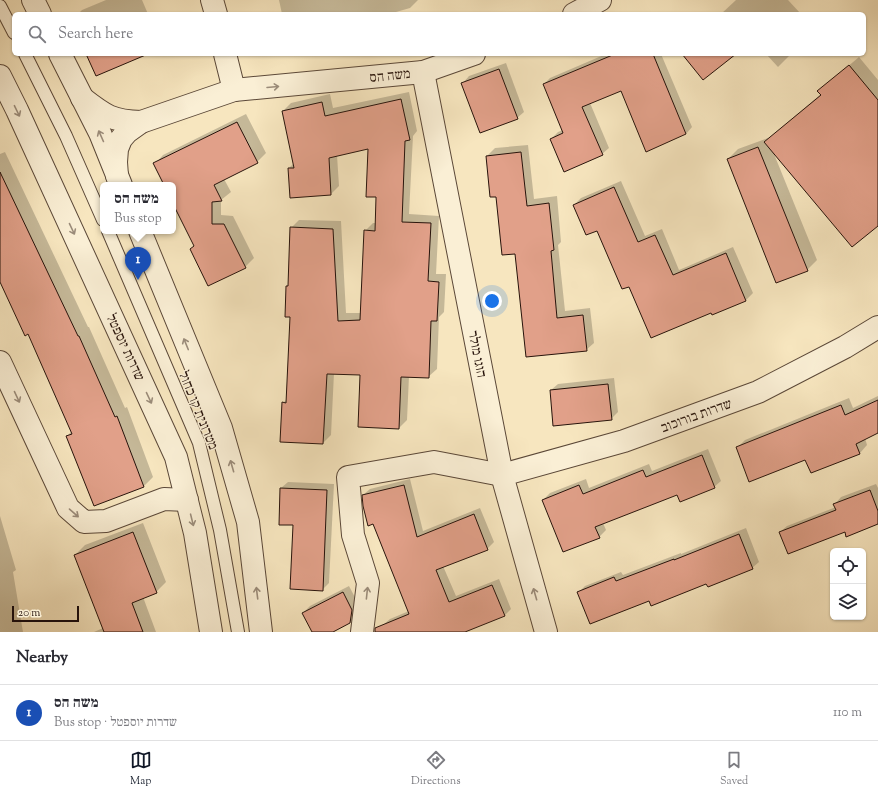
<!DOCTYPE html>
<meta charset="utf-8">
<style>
:root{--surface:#fff;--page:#f2f2f3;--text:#2b2b33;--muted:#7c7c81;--line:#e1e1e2;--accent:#111827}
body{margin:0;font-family:"Sorts Mill Goudy","Frank Ruhl Libre",serif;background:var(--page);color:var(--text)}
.controls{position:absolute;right:12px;bottom:12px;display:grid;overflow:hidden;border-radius:6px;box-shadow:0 1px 3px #0004}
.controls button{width:36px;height:36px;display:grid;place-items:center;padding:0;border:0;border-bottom:1px solid var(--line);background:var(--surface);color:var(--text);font:20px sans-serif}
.scale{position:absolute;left:12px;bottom:10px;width:67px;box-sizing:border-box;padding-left:4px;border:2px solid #27130b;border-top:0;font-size:11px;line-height:14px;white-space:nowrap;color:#27130b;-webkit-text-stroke:3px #faefd5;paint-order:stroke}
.you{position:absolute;left:492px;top:301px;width:14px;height:14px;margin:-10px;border:3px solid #fff;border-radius:50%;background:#1a73e8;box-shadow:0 0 0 6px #1a73e833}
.badge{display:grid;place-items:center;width:26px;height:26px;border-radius:50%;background:var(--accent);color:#fff;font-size:13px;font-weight:700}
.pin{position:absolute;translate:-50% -33px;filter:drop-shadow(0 1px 2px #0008)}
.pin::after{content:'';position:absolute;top:21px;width:14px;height:12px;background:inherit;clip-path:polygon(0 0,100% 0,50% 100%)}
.popup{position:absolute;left:100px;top:182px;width:76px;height:52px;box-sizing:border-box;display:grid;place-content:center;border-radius:6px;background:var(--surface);filter:drop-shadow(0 1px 3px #0005);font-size:13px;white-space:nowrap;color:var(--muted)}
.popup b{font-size:15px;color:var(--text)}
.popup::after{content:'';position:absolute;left:50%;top:100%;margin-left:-8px;border:8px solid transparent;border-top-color:var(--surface)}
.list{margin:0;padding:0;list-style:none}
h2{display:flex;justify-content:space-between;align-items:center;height:52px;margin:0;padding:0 16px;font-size:17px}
h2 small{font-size:13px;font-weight:400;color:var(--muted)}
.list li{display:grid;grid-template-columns:26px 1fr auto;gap:12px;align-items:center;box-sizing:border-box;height:56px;padding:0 16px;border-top:1px solid var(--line)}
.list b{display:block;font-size:15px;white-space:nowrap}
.list p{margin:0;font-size:13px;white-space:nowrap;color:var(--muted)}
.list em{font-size:13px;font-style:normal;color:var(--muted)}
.icon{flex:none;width:22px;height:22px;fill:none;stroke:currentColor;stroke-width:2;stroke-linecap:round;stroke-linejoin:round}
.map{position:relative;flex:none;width:878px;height:632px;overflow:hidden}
.search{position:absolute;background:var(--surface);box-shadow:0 1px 3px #0004;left:12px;right:12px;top:12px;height:44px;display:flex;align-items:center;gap:10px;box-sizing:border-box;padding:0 14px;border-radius:6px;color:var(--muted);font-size:15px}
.sheet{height:108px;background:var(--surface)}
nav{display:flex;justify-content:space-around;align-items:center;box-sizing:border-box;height:56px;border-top:1px solid var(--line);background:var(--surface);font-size:11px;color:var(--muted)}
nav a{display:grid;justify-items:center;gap:2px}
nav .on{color:var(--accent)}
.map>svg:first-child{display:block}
</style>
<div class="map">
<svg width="878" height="632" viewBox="0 0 878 632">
<rect width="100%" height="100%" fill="#f7e6bf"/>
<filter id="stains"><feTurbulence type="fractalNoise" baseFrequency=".005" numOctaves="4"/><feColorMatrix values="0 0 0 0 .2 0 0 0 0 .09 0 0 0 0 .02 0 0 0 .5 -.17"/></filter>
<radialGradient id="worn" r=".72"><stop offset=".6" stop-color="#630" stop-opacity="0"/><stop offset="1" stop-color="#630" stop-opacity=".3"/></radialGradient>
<g fill="#0003">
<polygon points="106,0 142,0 148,14 78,14 82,10"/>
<polygon points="279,0 418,0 410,8 389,14 282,14"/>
<polygon points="736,0 788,0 801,14 721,14"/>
<polygon points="606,54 661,54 692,127 686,134 621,90 590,103 609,148 602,154 551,139 558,132 563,130 544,84 550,78"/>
<polygon points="766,54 791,54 778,67"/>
<polygon points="859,57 878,80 878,224 774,154 817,260 807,270 728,159 738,149 768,138 768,139 821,94 819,91"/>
<polygon points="506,63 524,112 517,118 463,83 469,76"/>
<polygon points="409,92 417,131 413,136 409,214 439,216 436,274 446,274 444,312 439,317 437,369 428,377 409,376 407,420 399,428 361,374 334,373 331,435 323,443 283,403 288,398 291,316 286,316 287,286 289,284 291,228 299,220 341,221 346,313 362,313 365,231 373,223 376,223 377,196 369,148 337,155 339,186 331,194 289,168 294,163 283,111 291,103 330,94 333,108"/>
<polygon points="246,114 266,153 257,162 224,179 231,192 221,200 221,215 233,216 254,258 245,267 191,249 195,245 173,201 173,185 165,185 155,164 163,155"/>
<polygon points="528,145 534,199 557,196 561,242 558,245 565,311 590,308 594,343 586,350 527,356 516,253 496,196 491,196 487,156 495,148"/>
<polygon points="5,152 88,327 89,327 125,408 127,407 153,477 144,486 67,436 72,431 29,333 0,280 0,154"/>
<polygon points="621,181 645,236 662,229 679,270 733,247 753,293 746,300 713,314 712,312 629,285 597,230 574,205 581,198"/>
<polygon points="614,378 618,412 611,419 551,390 558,384"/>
<polygon points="878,396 878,432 865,438 867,445 860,453 811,472 806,458 737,448 745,440 849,398 853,408"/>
<polygon points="708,449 721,481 714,487 678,494 603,523 606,530 599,537 543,500 550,493 586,479 589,488 649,464 652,471"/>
<polygon points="410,479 423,531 480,508 494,542 487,549 443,566 456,596 499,579 511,609 505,615 459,632 386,632 383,625 390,619 409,611 363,495 370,489"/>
<polygon points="288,482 334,484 329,583 322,590 294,524 281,488"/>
<polygon points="876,484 878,488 878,523 845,531 780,532 787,526 836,507 835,504 841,497"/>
<polygon points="0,516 16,570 13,572 23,632 0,632"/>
<polygon points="143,523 166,582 156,592 143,597 156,632 94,632 103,628 75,555 85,545"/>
<polygon points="746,528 759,562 752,568 650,600 579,592 585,586 621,572 623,575 681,553 681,554"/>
<polygon points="349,586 358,603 357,615 350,622 331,632 313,632 303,613 310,606"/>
</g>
<g fill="#e1a089" stroke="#27130b">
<polygon points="86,54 148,54 96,76"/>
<polygon points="615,54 653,54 686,134 646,152 621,91 582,107 603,155 564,172 550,139 563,133 543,84"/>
<polygon points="682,54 736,54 703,80"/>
<polygon points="849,65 878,100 878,226 852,247 764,142 821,95 817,91"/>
<polygon points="499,69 518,119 480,133 461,83"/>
<polygon points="401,99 410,140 405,141 402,222 431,223 428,281 439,282 437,321 431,321 429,378 401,377 399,429 358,427 360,375 327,374 323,444 280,442 282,402 286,403 290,317 285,317 286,286 288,286 290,227 333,229 338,321 360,320 364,230 375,231 376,197 366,197 368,149 329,158 331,195 290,198 288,168 294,168 282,111 322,102 325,116"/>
<polygon points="237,122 258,163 214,185 222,201 212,202 212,224 224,224 246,268 208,286 190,249 194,246 173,204 173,185 164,185 153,163"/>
<polygon points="758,147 808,271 776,283 727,159"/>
<polygon points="521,152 527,206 549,203 554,250 551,251 557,318 583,315 587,351 526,357 515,254 502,255 496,197 490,197 486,156"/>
<polygon points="0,172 78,336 79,336 115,417 117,416 144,487 94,506 66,436 72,434 28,334 25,336 0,282"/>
<polygon points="614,187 638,242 655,235 673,275 726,253 746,301 712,315 711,313 651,338 629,287 622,289 597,231 586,235 573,205"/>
<polygon points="608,384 612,420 553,426 550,390"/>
<polygon points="878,400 878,433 856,444 860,454 811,473 805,460 749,482 736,447 841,405 845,415"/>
<polygon points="702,455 715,488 680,502 677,495 595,527 600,538 563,552 542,500 579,485 583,494 643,470 646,477"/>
<polygon points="404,485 417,537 474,514 488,550 436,570 449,602 492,585 505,616 465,632 375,632 375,628 409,614 373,524 368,526 363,506 362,495"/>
<polygon points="280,488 327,490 323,591 290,589 293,525 279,525"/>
<polygon points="870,490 878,511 878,524 846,537 845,532 788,554 779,532 836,510 833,504"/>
<polygon points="133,532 157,593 132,603 143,632 104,632 74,555"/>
<polygon points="739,534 753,569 708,587 706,584 651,606 649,601 590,624 577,592 614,577 616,581 674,559 674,560"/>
<polygon points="343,592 352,610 350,623 333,632 312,632 302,613"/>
</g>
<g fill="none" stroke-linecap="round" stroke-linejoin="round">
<defs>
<g id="service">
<polyline points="0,6 14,33"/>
<polyline points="25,54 66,136 103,220"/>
<polyline points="108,231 199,443 220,530 238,632"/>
</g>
<g id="minor">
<polyline points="212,0 216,14"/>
<polyline points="574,14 600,0"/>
<polyline points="225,54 234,90"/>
<polyline points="423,72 502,475 546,632"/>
<path d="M82 98C105 116 112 121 141 122"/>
<polyline points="117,176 116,162 117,149 121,139 127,132 141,122 234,90 423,72 474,54"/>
<polyline points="0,362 68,508 84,522 106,521 164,499 187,500"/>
<polyline points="362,632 368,583 353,535 348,477 434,462 502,475"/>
</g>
<g id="tertiary">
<polyline points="33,0 40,14"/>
<polyline points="60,54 100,133 121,185"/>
<polyline points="0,76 17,110 176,457 195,533 211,632"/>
<polyline points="140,231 221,428 248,522 261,632"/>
<polyline points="502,475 624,441 758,392 845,347 878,327"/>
</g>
</defs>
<use href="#service" stroke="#5b4838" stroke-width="14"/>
<use href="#minor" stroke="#5b4838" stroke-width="24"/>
<use href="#tertiary" stroke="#5b4838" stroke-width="24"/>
<use href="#service" stroke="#faefd5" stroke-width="12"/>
<use href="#minor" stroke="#faefd5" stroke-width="22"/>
<use href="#tertiary" stroke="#faefd5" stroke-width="22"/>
</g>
<defs><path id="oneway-shaft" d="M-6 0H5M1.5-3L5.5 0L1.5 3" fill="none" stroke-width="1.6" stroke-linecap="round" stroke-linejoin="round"/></defs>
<g stroke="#9b8c7a">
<use href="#oneway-shaft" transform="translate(273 87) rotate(-5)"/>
<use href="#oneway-shaft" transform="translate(17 111) rotate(64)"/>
<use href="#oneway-shaft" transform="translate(101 136) rotate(-114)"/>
<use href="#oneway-shaft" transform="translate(72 229) rotate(65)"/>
<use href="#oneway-shaft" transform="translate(186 344) rotate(-112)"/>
<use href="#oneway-shaft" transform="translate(17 397) rotate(65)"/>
<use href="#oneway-shaft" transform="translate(149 398) rotate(65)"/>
<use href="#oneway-shaft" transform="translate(232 466) rotate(-106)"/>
<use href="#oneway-shaft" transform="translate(74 513) rotate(41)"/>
<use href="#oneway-shaft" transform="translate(192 520) rotate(76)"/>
<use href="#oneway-shaft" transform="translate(257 593) rotate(-97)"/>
<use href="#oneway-shaft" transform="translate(367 593) rotate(-84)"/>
<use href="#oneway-shaft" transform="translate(535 594) rotate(-106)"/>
</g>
<g text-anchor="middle" stroke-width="3" stroke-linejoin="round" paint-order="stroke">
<g font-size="14" fill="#27130b" stroke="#faefd5">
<text transform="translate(390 75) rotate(-6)" y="5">משה הס</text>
<text transform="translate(126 347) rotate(65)" y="5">שדרות יוספטל</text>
<text transform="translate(478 354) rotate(79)" y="5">הוגו מולר</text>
<text transform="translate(199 410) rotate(68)" y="5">מטרונית קו כחול</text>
<text transform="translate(696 415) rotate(-20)" y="5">שדרות בורוכוב</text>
</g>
</g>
<rect width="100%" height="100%" filter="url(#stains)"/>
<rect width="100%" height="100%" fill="url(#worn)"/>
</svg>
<div class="controls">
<button><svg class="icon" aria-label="locate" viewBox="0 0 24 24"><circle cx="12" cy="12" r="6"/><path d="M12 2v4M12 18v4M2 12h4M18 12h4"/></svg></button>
<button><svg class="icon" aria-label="layers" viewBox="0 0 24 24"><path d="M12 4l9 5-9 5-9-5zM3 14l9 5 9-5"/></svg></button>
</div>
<div class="scale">20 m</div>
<div class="you"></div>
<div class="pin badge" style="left:138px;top:280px;background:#1a4fb4">1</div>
<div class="popup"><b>משה הס</b>Bus stop</div>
<div class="search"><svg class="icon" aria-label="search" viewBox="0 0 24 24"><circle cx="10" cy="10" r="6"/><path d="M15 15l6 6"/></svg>Search here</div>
</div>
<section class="sheet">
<h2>Nearby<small></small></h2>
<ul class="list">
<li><span class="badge" style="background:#1a4fb4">1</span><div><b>משה הס</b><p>Bus stop · שדרות יוספטל</p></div><em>110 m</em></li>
</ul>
</section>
<nav>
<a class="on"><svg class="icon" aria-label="map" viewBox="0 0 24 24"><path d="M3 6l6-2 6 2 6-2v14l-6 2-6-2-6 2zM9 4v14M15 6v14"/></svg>Map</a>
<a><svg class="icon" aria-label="directions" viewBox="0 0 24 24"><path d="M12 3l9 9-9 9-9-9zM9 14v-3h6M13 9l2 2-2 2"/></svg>Directions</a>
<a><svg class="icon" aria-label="saved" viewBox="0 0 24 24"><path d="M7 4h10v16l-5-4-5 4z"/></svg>Saved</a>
</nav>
